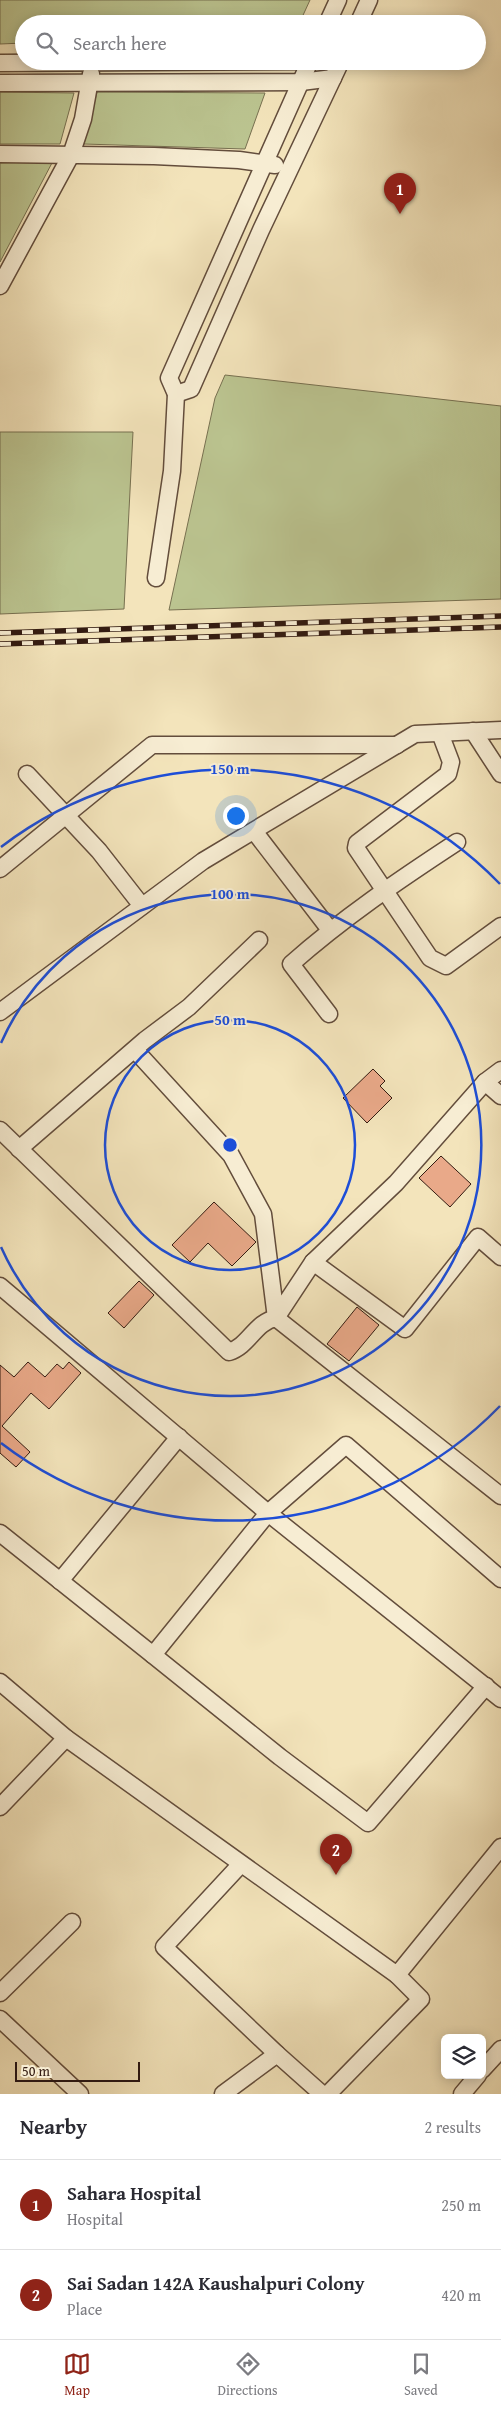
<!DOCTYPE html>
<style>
:root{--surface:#fff;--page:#f2f2f3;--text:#2b2b33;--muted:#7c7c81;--line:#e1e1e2;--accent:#8f2418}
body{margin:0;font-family:"Gentium Book Plus",serif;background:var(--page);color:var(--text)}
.controls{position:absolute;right:15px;bottom:15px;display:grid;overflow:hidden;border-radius:8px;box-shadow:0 2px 12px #0003}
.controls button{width:45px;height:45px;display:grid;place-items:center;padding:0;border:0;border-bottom:1px solid var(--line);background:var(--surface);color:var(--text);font:25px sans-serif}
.scale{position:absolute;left:15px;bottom:12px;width:125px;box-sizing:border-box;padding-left:5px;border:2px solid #331b11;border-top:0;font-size:14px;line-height:18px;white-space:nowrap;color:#331b11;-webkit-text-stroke:4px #f7edd3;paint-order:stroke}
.you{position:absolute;left:235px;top:815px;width:18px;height:18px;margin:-12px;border:4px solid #fff;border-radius:50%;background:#1a73e8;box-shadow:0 0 0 8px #1a73e833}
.badge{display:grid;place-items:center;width:32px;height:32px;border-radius:50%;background:var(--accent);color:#fff;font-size:16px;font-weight:700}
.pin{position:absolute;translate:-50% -41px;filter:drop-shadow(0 1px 2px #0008)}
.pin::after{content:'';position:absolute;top:26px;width:18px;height:15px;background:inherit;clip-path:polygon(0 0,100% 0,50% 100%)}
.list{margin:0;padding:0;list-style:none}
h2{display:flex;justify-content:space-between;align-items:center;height:65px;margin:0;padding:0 20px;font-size:21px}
h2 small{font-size:16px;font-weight:400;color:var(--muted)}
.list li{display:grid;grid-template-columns:32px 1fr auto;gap:15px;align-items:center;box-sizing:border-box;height:90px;padding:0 20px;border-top:1px solid var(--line)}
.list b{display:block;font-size:19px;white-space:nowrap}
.list p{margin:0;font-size:16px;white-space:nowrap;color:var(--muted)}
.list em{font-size:16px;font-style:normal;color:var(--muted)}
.icon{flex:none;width:28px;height:28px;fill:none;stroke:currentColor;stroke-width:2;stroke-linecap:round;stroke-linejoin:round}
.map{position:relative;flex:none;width:501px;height:2094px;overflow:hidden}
.search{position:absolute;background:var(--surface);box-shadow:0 2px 12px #0003;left:15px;right:15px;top:15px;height:55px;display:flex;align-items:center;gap:12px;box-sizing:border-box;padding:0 18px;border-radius:28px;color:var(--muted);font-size:19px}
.sheet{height:245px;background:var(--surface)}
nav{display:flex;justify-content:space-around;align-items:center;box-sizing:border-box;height:70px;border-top:1px solid var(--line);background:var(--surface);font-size:14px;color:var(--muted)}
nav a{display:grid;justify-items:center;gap:2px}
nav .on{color:var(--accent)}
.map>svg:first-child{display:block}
</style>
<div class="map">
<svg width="501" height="2094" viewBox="0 0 501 2094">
<rect width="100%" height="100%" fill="#f3e4bb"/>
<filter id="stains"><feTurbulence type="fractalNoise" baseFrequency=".004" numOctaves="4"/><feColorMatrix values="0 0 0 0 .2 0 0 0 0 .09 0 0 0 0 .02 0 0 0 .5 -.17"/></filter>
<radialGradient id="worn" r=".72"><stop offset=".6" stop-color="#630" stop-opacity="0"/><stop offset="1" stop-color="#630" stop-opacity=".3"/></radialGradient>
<g fill="#bbc490" stroke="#777050">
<polygon points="0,0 310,0 299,24 24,24 24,43 0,44"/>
<polygon points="0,92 74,93 60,144 0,144"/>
<polygon points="97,92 265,93 245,149 84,144"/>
<polygon points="53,161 0,262 0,163"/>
<polygon points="225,375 501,406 501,599 169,610 215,398"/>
<polygon points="0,432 133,432 124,609 0,614"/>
</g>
<g fill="#e9a989" stroke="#331b11">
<polygon points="373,1069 385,1081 380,1086 392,1098 367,1123 343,1098"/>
<polygon points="441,1156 471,1184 450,1207 419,1178"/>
<polygon points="214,1202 256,1242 232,1266 208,1243 190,1262 172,1245"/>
<polygon points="139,1281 154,1295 124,1328 108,1313"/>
<polygon points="357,1307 379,1325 349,1361 327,1344"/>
<polygon points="28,1362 45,1377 57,1364 63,1369 69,1362 81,1373 49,1409 31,1393 2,1426 30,1452 16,1467 0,1453 0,1365 14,1377"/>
</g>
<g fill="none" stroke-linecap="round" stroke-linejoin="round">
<defs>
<g id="minor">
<polyline points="327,24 338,0"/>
<polyline points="358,24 369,0"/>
<polyline points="0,63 299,61"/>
<polyline points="0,83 301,82 333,78"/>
<polyline points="0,154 154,156 239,160 275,165"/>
<polyline points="0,286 71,155 83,119 91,74"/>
<polyline points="176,394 191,389 261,230 341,61"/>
<polyline points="156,578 172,471 176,394 169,378 310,61"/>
<polyline points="473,731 501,774"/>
<polyline points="440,733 451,762 448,774 357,843 356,848 430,958 446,966 501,926"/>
<polyline points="27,774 99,851 142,906"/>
<polyline points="254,831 330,930"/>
<polyline points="0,869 152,745 397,745"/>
<polyline points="0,1012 203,861 415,734 501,730"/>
<path d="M329 1014 291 964C343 918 399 880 457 842"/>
<polyline points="135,1050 231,1155 263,1214 276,1318 313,1262 396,1183 485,1082 501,1070"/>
<polyline points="485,1082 501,1096"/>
<path d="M0 1130 229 1352C249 1346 255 1322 276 1318L501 1496"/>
<polyline points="19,1149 145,1040 189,1007 259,940"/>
<polyline points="313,1262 405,1329 478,1237 501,1257"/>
<polyline points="0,1286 268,1513 501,1699"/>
<polyline points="0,1533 153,1655 268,1513 346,1445 501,1579"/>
<polyline points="60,1581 179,1437"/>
<polyline points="153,1655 280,1757 368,1823 486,1686"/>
<polyline points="0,1682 66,1738 397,1975 501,1847"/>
<polyline points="0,1807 66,1738"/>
<polyline points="241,1864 164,1947 277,2054"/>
<polyline points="0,1993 72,1922"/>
<polyline points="0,2019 80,2094"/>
<polyline points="482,2070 501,2049"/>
<polyline points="223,2094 277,2054 322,2094"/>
<polyline points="328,2094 421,1999 397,1975"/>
<polyline points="462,2094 478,2075"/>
</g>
</defs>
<use href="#minor" stroke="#634d3c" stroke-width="19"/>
<use href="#minor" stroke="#f7edd3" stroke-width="16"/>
<defs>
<g id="rail">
<polyline points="0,633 501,616"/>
<polyline points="0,644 501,627"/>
</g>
</defs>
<use href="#rail" stroke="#331b11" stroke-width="5.5"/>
<use href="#rail" stroke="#f7edd3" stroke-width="4" stroke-dasharray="11" stroke-linecap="butt"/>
</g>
<g fill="none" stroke="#1d4ed8" stroke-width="2.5">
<circle cx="230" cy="1145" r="125"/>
<path d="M1 1043A251 251 0 1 1 1 1247"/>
<path d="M500 1406A376 376 0 0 1 1 1443M1 847A376 376 0 0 1 500 884"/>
</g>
<circle cx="230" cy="1145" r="8" fill="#1d4ed8" stroke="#f7edd3" stroke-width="2.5"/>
<g font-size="15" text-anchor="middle" font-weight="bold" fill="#1d4ed8" stroke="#f7edd3" stroke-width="4" stroke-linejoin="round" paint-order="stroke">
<text x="230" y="774">150 m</text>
<text x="230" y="899">100 m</text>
<text x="230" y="1025">50 m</text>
</g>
<rect width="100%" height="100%" filter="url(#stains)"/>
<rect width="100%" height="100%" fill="url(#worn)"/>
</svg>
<div class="controls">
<button><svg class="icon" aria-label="layers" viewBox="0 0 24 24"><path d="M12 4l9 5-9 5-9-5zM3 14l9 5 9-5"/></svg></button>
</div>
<div class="scale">50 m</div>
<div class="you"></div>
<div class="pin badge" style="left:400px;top:214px">1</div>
<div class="pin badge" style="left:336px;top:1875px">2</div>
<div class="search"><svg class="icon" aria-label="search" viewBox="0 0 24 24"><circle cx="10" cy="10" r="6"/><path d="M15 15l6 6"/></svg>Search here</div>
</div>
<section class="sheet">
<h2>Nearby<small>2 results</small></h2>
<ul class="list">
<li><span class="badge">1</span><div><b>Sahara Hospital</b><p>Hospital</p></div><em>250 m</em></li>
<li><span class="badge">2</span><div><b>Sai Sadan 142A Kaushalpuri Colony</b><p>Place</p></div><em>420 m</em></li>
</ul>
</section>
<nav>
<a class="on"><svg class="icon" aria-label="map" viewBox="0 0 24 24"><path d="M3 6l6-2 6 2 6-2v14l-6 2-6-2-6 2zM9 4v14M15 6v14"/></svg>Map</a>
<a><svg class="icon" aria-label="directions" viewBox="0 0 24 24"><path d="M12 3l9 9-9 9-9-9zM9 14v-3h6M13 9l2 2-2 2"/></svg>Directions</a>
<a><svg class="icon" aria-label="saved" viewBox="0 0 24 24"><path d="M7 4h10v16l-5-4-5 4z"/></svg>Saved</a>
</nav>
